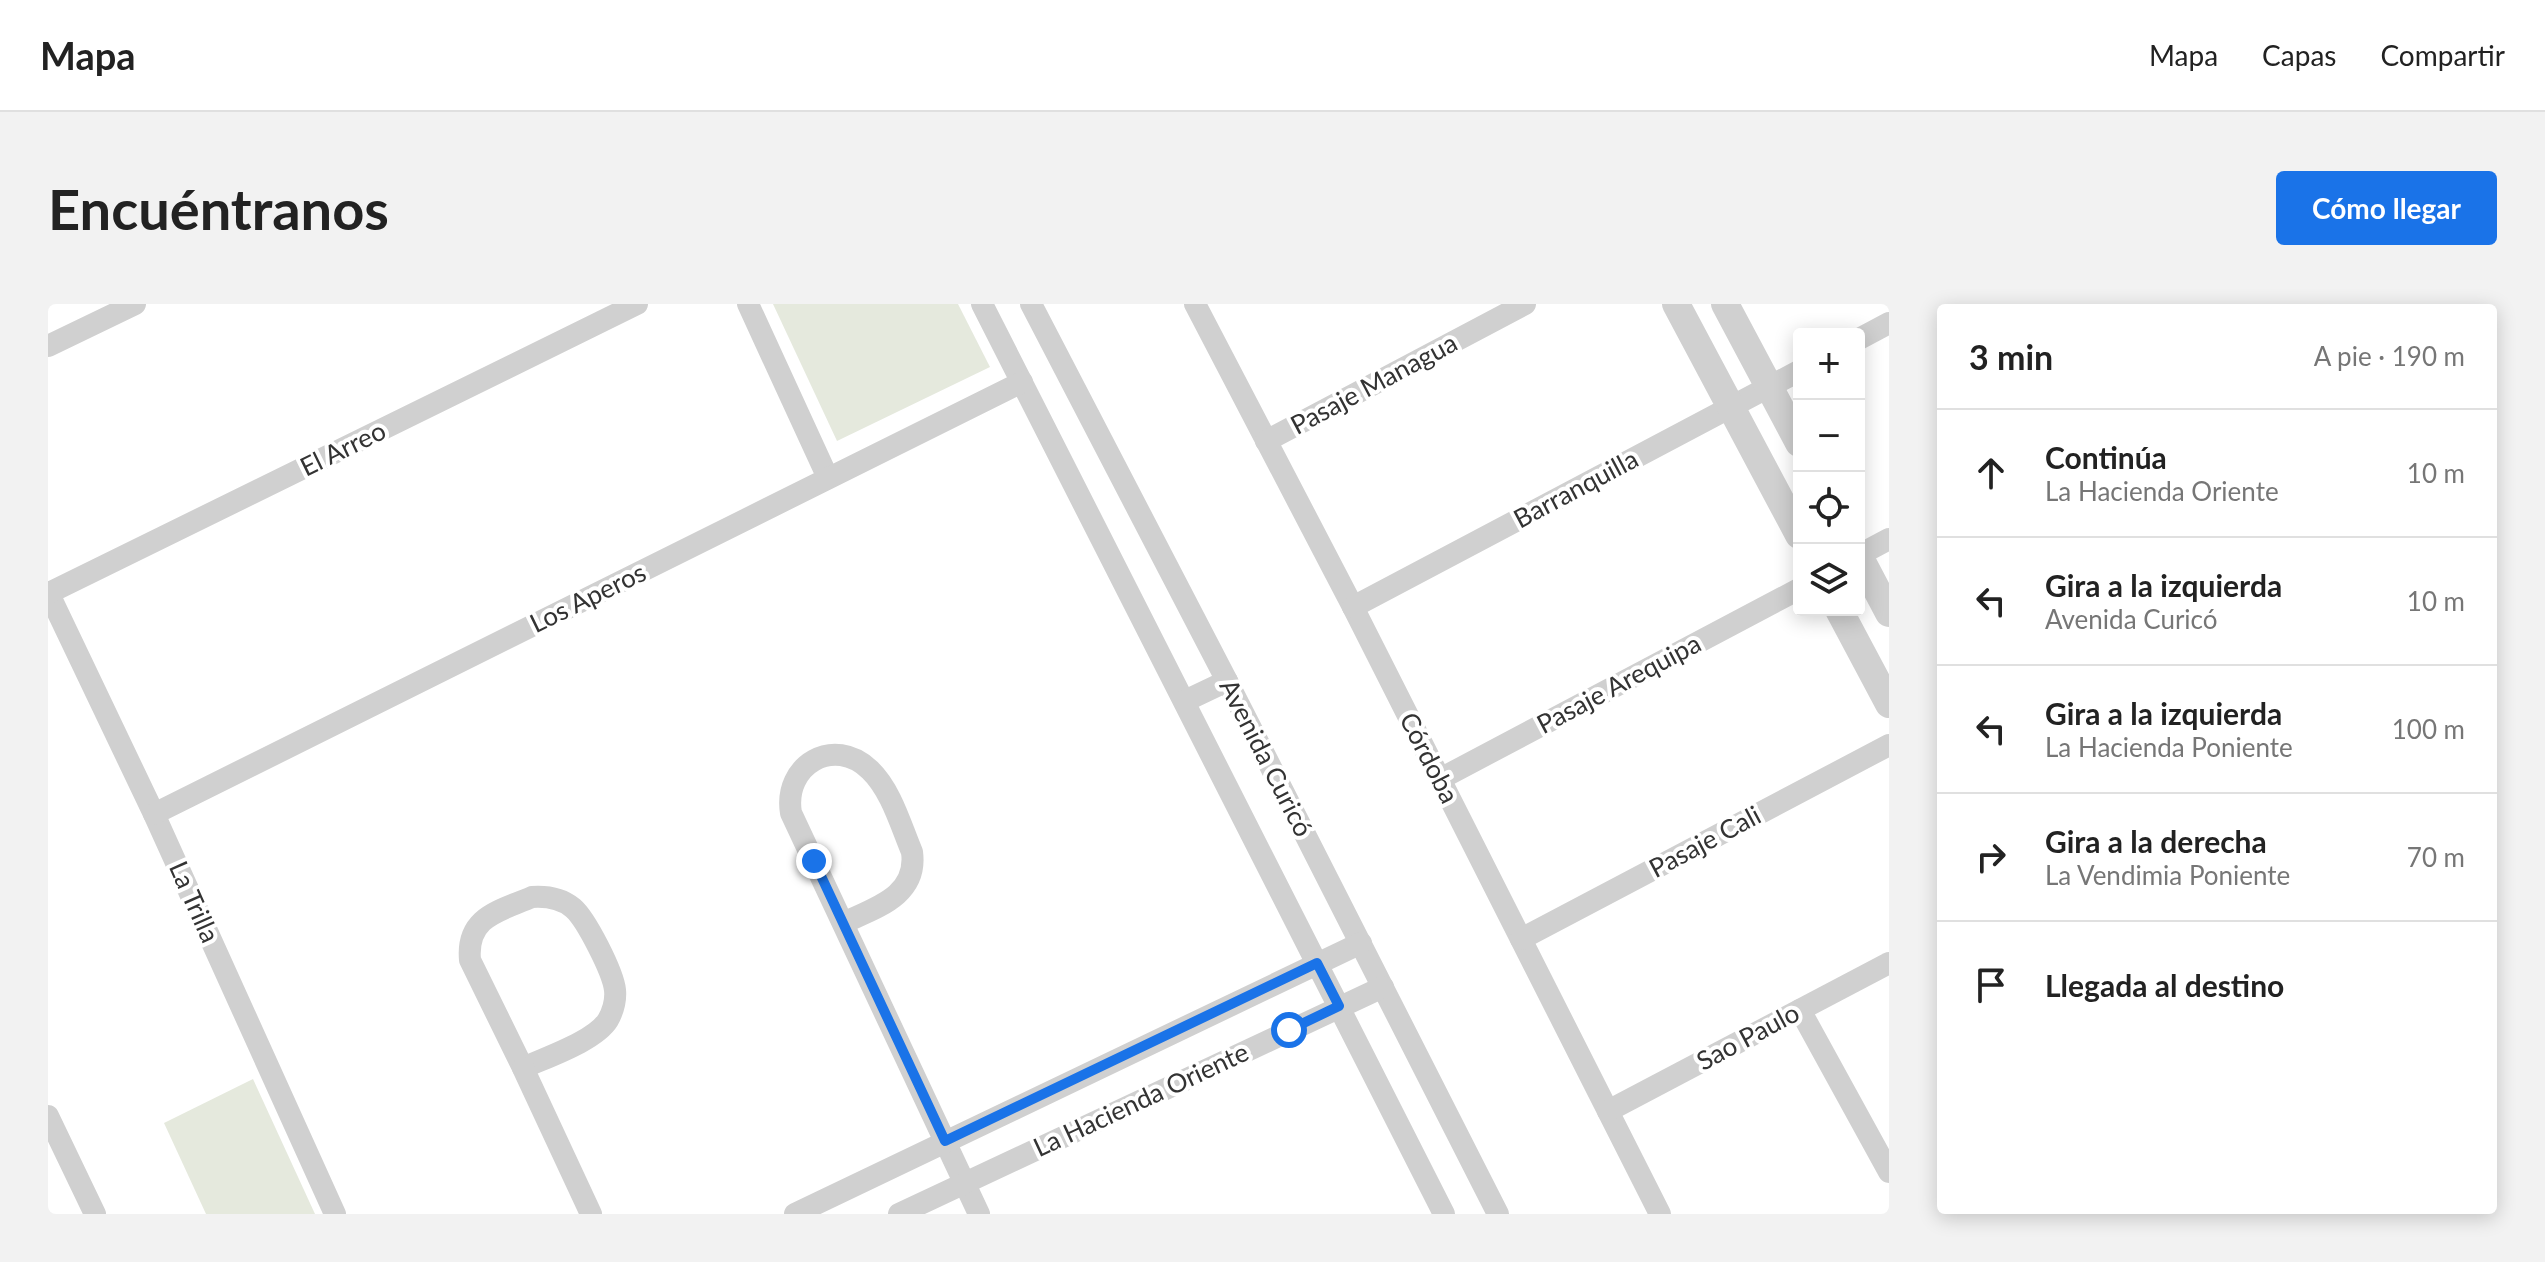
<!DOCTYPE html>
<html lang="es">
<meta charset="utf-8">
<style>
:root{--surface:#fff;--page:#f2f2f2;--text:#222;--muted:#767676;--line:#e0e0e0;--accent:#1a73e8}
body{margin:0;font-family:Lato,sans-serif;background:var(--page);color:var(--text)}
.controls{position:absolute;right:24px;top:24px;display:grid;overflow:hidden;border-radius:8px;box-shadow:0 4px 20px #0003}
.controls button{width:72px;height:72px;display:grid;place-items:center;padding:0;border:0;border-bottom:2px solid var(--line);background:var(--surface);color:var(--text);font:40px sans-serif}
.stop{position:absolute;width:24px;height:24px;margin:-18px;border:6px solid #1a73e8;border-radius:50%;background:#fff}
.stop.end{background:#1a73e8;border-color:#fff;box-shadow:0 2px 8px #0008}
.list{margin:0;padding:0;list-style:none}
h2{display:flex;justify-content:space-between;align-items:center;height:104px;margin:0;padding:0 32px;font-size:34px}
h2 small{font-size:26px;font-weight:400;color:var(--muted)}
.list li{display:grid;grid-template-columns:52px 1fr auto;gap:24px;align-items:center;box-sizing:border-box;height:128px;padding:0 32px;border-top:2px solid var(--line)}
.list b{display:block;font-size:30px;white-space:nowrap}
.list p{margin:0;font-size:26px;white-space:nowrap;color:var(--muted)}
.list em{font-size:26px;font-style:normal;color:var(--muted)}
.icon{flex:none;width:44px;height:44px;fill:none;stroke:currentColor;stroke-width:2;stroke-linecap:round;stroke-linejoin:round}
.map{position:relative;flex:none;width:1841px;height:910px;overflow:hidden;border-radius:8px}
header{display:flex;align-items:center;gap:48px;box-sizing:border-box;height:112px;padding:0 40px;background:var(--surface);border-bottom:2px solid var(--line)}
header strong{font-size:38px}
nav{display:flex;gap:44px;margin-inline-start:auto;font-size:28px}
.intro{display:flex;align-items:center;justify-content:space-between;box-sizing:border-box;height:192px;padding:0 48px}
h1{margin:0;font-size:56px}
.button{padding:20px 36px;border-radius:8px;background:var(--accent);color:#fff;font-size:28px;font-weight:700}
main{display:flex;gap:48px;padding:0 48px}
aside{flex:1;background:var(--surface);border-radius:8px;box-shadow:0 4px 20px #0003}
.map>svg:first-child{display:block}
</style>
<header>
<strong>Mapa</strong>
<nav><a>Mapa</a><a>Capas</a><a>Compartir</a></nav>
</header>
<div class="intro"><h1>Encuéntranos</h1><a class="button">Cómo llegar</a></div>
<main>
<div class="map">
<svg width="1841" height="910" viewBox="0 0 1841 910">
<rect width="100%" height="100%" fill="#fff"/>
<g fill="#e5e9dd">
<polygon points="725,0 910,0 942,63 789,137"/>
<polygon points="205,775 267,910 158,910 116,819"/>
</g>
<g fill="none" stroke-linecap="round" stroke-linejoin="round">
<g stroke="#d0d0d0" stroke-width="22">
<polyline points="700,0 780,174"/>
<polyline points="934,0 1396,910"/>
<polyline points="983,0 1179,377 1450,910"/>
<polyline points="1147,0 1305,303 1612,910"/>
<polyline points="1811,35 1841,19"/>
<polyline points="0,42 87,0"/>
<polyline points="1218,137 1477,0"/>
<polyline points="1811,251 1841,235"/>
<polyline points="0,288 106,510 287,910"/>
<polyline points="1,289 589,0"/>
<polyline points="1305,303 1751,67"/>
<polyline points="1137,397 1179,377"/>
<polyline points="1392,475 1751,285"/>
<polyline points="106,510 974,78"/>
<path d="M484 593C499 592 513 594 525 604 538 615 565 668 567 686 568 696 565 707 560 716 547 737 499 753 475 764L422 656C418 612 452 607 484 593Z"/>
<path d="M795 619C827 604 870 592 864 548 853 522 843 486 822 466 786 431 735 461 743 509L931 910"/>
<polyline points="1473,635 1841,441"/>
<polyline points="1752,706 1841,868"/>
<polyline points="475,764 543,910"/>
<polyline points="1560,807 1841,659"/>
<polyline points="0,812 47,910"/>
<polyline points="747,910 1313,639"/>
<polyline points="851,910 1335,683"/>
</g>
<g stroke="#d0d0d0" stroke-width="28">
<polyline points="1628,0 1751,231"/>
<polyline points="1677,0 1751,139"/>
<polyline points="1811,252 1841,309"/>
<polyline points="1791,306 1841,400"/>
</g>
</g>
<g fill="none" stroke-linecap="round" stroke-linejoin="round">
<polyline stroke="#1a73e8" stroke-width="10" points="766,557 897,837 1269,659 1291,702 1241,726"/>
</g>
<g text-anchor="middle" stroke-width="8" stroke-linejoin="round" paint-order="stroke">
<g font-size="26" fill="#333" stroke="#fff">
<text transform="translate(1326 80) rotate(-28)" y="9">Pasaje Managua</text>
<text transform="translate(295 145) rotate(-26)" y="9">El Arreo</text>
<text transform="translate(1528 185) rotate(-28)" y="9">Barranquilla</text>
<text transform="translate(540 294) rotate(-26)" y="9">Los Aperos</text>
<text transform="translate(1571 380) rotate(-28)" y="9">Pasaje Arequipa</text>
<text transform="translate(1218 454) rotate(63)" y="9">Avenida Curicó</text>
<text transform="translate(1381 454) rotate(63)" y="9">Córdoba</text>
<text transform="translate(1657 538) rotate(-28)" y="9">Pasaje Cali</text>
<text transform="translate(146 598) rotate(66)" y="9">La Trilla</text>
<text transform="translate(1700 733) rotate(-28)" y="9">Sao Paulo</text>
<text transform="translate(1093 796) rotate(-25)" y="9">La Hacienda Oriente</text>
</g>
</g>
</svg>
<div class="controls">
<button>+</button>
<button>−</button>
<button><svg class="icon" aria-label="locate" viewBox="0 0 24 24"><circle cx="12" cy="12" r="6"/><path d="M12 2v4M12 18v4M2 12h4M18 12h4"/></svg></button>
<button><svg class="icon" aria-label="layers" viewBox="0 0 24 24"><path d="M12 4l9 5-9 5-9-5zM3 14l9 5 9-5"/></svg></button>
</div>
<div class="stop" style="left:1241px;top:726px"></div>
<div class="stop end" style="left:766px;top:557px"></div>
</div>
<aside>
<h2>3 min<small>A pie · 190 m</small></h2>
<ul class="list">
<li><svg class="icon" aria-label="ahead" viewBox="0 0 24 24"><path d="M12 20V5M6 11l6-6 6 6"/></svg><div><b>Continúa</b><p>La Hacienda Oriente</p></div><em>10 m</em></li>
<li><svg class="icon" aria-label="left" viewBox="0 0 24 24"><path d="M17 20v-9H6M10 6l-5 5 5 5"/></svg><div><b>Gira a la izquierda</b><p>Avenida Curicó</p></div><em>10 m</em></li>
<li><svg class="icon" aria-label="left" viewBox="0 0 24 24"><path d="M17 20v-9H6M10 6l-5 5 5 5"/></svg><div><b>Gira a la izquierda</b><p>La Hacienda Poniente</p></div><em>100 m</em></li>
<li><svg class="icon" aria-label="right" viewBox="0 0 24 24"><path d="M7 20v-9h11M14 6l5 5-5 5"/></svg><div><b>Gira a la derecha</b><p>La Vendimia Poniente</p></div><em>70 m</em></li>
<li><svg class="icon" aria-label="arrive" viewBox="0 0 24 24"><path d="M6 21V4h12l-3 4 3 4H6"/></svg><div><b>Llegada al destino</b></div></li>
</ul>
</aside>
</main>
